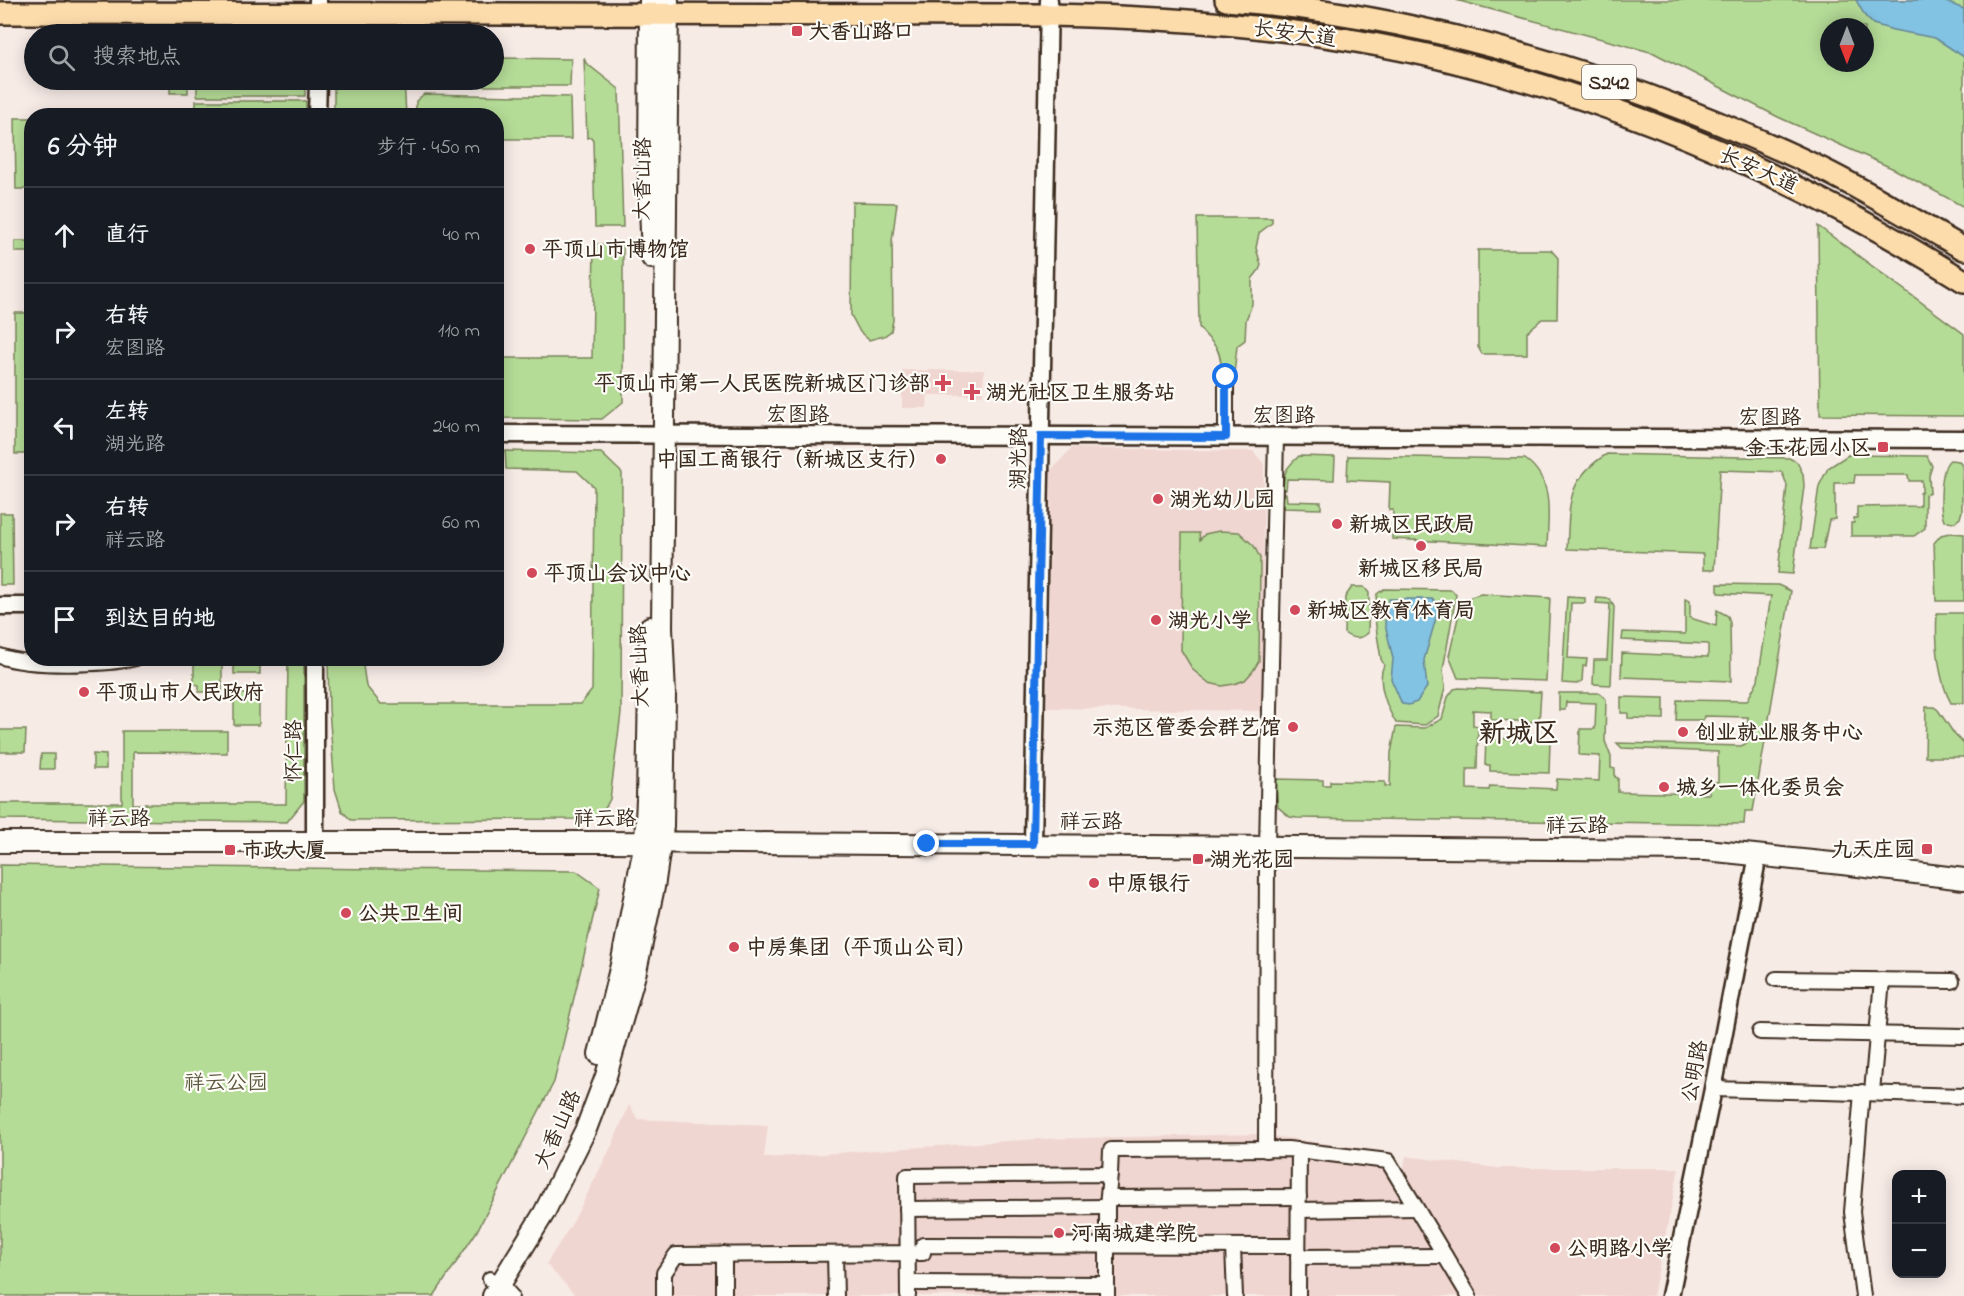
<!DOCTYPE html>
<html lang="zh">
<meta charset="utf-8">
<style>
:root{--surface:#171b24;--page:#242831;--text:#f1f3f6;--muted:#9ea1a6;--line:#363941}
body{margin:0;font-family:"Indie Flower","LXGW WenKai TC",sans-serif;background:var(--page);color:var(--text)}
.controls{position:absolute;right:18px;bottom:18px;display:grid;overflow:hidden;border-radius:12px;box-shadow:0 3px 15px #0003}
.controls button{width:54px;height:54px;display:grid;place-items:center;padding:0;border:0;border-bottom:2px solid var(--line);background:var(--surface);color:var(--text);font:30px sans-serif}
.compass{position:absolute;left:1820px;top:18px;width:54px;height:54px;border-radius:50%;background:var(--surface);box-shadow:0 3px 15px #0003;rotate:180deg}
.stop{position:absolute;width:18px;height:18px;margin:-14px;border:4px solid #1a73e8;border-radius:50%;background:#fff}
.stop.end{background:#1a73e8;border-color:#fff;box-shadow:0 2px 6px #0008}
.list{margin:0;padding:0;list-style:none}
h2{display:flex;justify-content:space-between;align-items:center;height:78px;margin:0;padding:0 24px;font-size:26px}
h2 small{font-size:20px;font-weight:400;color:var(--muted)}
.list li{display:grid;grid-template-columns:39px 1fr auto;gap:18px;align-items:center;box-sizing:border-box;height:96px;padding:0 24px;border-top:2px solid var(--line)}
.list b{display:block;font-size:22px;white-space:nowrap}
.list p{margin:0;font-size:20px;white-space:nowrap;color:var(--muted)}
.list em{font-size:20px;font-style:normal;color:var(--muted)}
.icon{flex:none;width:33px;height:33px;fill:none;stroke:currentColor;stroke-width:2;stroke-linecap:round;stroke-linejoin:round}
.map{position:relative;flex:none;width:1964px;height:1296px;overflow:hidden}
.search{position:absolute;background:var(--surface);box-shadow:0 3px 15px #0003;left:24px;top:24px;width:480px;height:66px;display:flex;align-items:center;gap:15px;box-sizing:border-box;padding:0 21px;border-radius:33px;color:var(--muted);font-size:22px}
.panel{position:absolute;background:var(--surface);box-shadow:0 3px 15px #0003;left:24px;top:108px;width:480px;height:558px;border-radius:24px}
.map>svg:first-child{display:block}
</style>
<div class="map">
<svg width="1964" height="1296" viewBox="0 0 1964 1296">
<rect width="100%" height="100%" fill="#f7ebe6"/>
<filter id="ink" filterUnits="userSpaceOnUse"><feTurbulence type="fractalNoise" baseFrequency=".0167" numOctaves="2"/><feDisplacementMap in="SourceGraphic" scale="12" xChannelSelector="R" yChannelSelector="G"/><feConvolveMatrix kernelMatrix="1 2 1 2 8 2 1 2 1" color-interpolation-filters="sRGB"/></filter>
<g filter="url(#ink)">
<g fill="#f0d6d1">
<polygon points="902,370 984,370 983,395 928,395 927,408 902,408"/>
<polygon points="1072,448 1253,451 1264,464 1262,711 1047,708 1051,470"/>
<polygon points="629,1105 638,1119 768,1125 764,1158 1036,1139 1260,1134 1389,1153 1403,1170 1406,1156 1497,1168 1679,1168 1653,1296 576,1296 546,1264 574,1220 612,1145"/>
</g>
<g fill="#b5dc97" stroke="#78835a" stroke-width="1.5" fill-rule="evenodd">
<path d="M1456 0H1964V207L1894 169 1778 117 1654 53ZM1829 27H1865V63H1829Z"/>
<polygon points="494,58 571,59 570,86 420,86 417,80 494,80"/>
<polygon points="584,58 586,63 619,89 623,227 595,227 593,140 591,137 587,138"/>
<rect x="170" y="80" width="18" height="13"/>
<polygon points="197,80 302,80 305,82 305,96 197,96"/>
<polygon points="334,80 404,80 406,115 334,115"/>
<polygon points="424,94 570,97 571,139 497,139 496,116 416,115 416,101"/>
<rect x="196" y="101" width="110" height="14"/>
<polygon points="15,118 31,118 31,189 16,189"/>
<polygon points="852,202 897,203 892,241 893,320 891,331 884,336 869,340 860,332 851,315"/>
<path d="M1197 218H1272V223L1259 233 1256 248 1261 265 1259 270 1252 279V304L1246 320 1245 340 1237 346 1234 374H1222C1221 365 1221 353 1215 346 1210 339 1204 335 1199 327Z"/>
<polygon points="1818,226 1964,334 1964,416 1820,415"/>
<rect x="15" y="241" width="16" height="11"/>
<polygon points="594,244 623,245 623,402 602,419 497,418 497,358 592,358"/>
<polygon points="1478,250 1551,250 1558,258 1557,319 1542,319 1527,332 1527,354 1482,354 1478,347"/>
<rect x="15" y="313" width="16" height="141"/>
<polygon points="505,451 601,453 622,473 621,713 610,799 602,814 588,819 351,820 342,811 335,789 329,709 328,659 362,659 366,686 381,704 581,704 592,690 594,487 577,471 506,469"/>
<path d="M1607 454 1789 458 1797 462 1803 474 1804 486 1793 574 1778 573 1787 485 1782 472 1720 470 1714 570H1703V554L1567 549C1570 505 1565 480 1607 454Z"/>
<polygon points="1848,455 1927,456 1932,466 1929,476 1930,493 1925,495 1925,528 1914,536 1851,536 1851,523 1854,523 1854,518 1857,518 1857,507 1920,506 1920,493 1922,492 1922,481 1909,481 1908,475 1855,475 1854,483 1835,483 1835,519 1829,520 1823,549 1810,549 1819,486 1828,468"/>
<path d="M1299 456 1335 457 1334 480 1287 479 1286 490H1283C1284 471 1285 469 1299 456Z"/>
<path d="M1348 456 1525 459C1555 480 1548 515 1547 547L1392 539 1393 510H1389L1390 482 1347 480Z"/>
<path d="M1950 460 1959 461 1962 466V511L1960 518 1955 522 1944 521C1939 509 1940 467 1950 460Z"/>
<polygon points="1284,493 1286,493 1287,501 1321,502 1321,509 1283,508"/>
<polygon points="0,513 12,513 13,585 0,585"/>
<polygon points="1219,531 1239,532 1254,546 1260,558 1259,661 1253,671 1245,680 1234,684 1222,686 1209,683 1193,670 1181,650 1182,533 1199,533 1200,540 1205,534"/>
<polygon points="1950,533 1964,534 1964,601 1936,601 1934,543 1941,535"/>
<polygon points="1718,584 1778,585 1791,591 1753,811 1745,811 1744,824 1297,818 1290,817 1278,807 1275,779 1323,780 1323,785 1330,785 1330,781 1385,782 1385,786 1390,786 1391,753 1396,727 1425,728 1442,719 1448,697 1454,689 1459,688 1541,692 1539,722 1491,720 1491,711 1473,710 1473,725 1478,726 1477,769 1467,769 1467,789 1489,790 1490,786 1556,789 1557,779 1599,781 1600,756 1579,755 1580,729 1595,729 1596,703 1566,702 1565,710 1559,710 1559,693 1599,693 1606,699 1605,741 1611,757 1611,768 1615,769 1615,777 1618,778 1618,792 1709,794 1710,782 1718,782 1718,752 1622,748 1617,743 1741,746 1747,743 1748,717 1704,716 1703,720 1676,720 1677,700 1747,701 1758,680 1771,596 1718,593"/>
<path d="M1352 587H1364L1369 593 1368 633C1360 640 1352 639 1344 633L1345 597Z"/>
<path d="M1384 589 1452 590 1456 595 1443 670 1445 688 1438 716 1425 725 1396 723C1387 708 1376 681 1384 665L1381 659C1378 638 1372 615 1377 594Z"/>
<polygon points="1481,594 1550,598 1546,681 1458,678 1449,656 1460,609 1471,597"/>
<polygon points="1567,597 1585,598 1585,603 1571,603 1568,658 1587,659 1586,666 1583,666 1582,681 1577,684 1562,683"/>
<polygon points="1597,598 1610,599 1614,607 1611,685 1593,684 1594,660 1607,660 1610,604 1596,603"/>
<polygon points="1685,599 1690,601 1690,618 1716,626 1717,610 1728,616 1730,623 1731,681 1621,677 1622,653 1708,657 1708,644 1622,640 1623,632 1685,634"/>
<path d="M1937 613H1963L1964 703H1951C1938 680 1935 639 1937 613Z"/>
<rect x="234" y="659" width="26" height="15"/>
<polygon points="288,659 304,659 304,801 287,822 0,819 0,803 122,803 122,731 227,731 227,753 133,752 133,804 286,804"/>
<polygon points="201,662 222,662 222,692 199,692 199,685 194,684 194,665"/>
<rect x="234" y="694" width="25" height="31"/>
<polygon points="1621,697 1664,698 1664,719 1628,718 1628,713 1621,713"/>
<polygon points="1926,707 1934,707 1938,710 1955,735 1964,744 1964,757 1925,757"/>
<polygon points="0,730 26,730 25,752 0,752"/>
<polygon points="1486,738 1550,740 1549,773 1490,771 1490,765 1485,765"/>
<polygon points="41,754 54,754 54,769 40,769"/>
<polygon points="93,754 106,755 106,769 93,769"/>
<polygon points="0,865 576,871 600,888 554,1082 477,1231 434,1296 0,1296"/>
</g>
<g fill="#82c2e2" stroke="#668594" stroke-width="1.5">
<polygon points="1856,0 1941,0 1964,9 1964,57 1935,38 1893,30 1873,24 1865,16"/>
<polygon points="1389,599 1433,599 1437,604 1438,611 1424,660 1427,687 1417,702 1409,705 1402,704 1391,679 1393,659 1385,624 1386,608"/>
</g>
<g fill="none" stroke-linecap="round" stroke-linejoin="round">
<defs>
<g id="minor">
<polyline points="1226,437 1226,377"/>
<path d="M0 656C30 667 105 665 136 658"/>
<polyline points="1776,979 1952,981"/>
<polyline points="1760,1032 1964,1036"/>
<polyline points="1713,1089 1964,1096"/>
<polyline points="1862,1092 1852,1212 1863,1296"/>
<polyline points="1872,1092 1882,980"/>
<polyline points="1266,1150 1267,846 1276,437"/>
<polyline points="1110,1174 1111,1150 1288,1149 1388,1161 1469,1296"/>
<polyline points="1108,1198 1299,1197"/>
<polyline points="907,1209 1107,1207"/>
<polyline points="1299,1210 1415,1208"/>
<polyline points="1233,1247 1235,1296"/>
<polyline points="724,1254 724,1296"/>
<polyline points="835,1254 836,1296"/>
<polyline points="1298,1257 1445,1256"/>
<polyline points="490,1279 501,1285 511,1296"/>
<polyline points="908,1283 1107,1284"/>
<polyline points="664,1296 664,1273 676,1255 923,1253 923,1245 1298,1246"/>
<polyline points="908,1296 907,1176 1110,1174 1107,1207 1107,1296"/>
<polyline points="1298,1296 1299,1150"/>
</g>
<g id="tertiary">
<polyline points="318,34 318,0"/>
<polyline points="317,116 318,80"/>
<polyline points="496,434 1964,439"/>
<polyline points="0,606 32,606"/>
<polyline points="315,658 315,843"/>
<polyline points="1033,844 1049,0"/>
<polyline points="1670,1296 1713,1089 1758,855"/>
</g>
<g id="secondary">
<polyline points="650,0 649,179 652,258"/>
<polyline points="0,842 606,842 1706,850 1842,864 1964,879"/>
<polyline points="599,1054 621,965 645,842 647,799 650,627"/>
<polyline points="493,1296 544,1213 586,1129 606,1076 636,971 654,887 663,826 665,695 662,628 668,0"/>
</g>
<g id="primary">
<path d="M1226 0C1425 15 1620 76 1801 159 1857 185 1910 218 1964 249"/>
<path d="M0 13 1049 15C1181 17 1315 28 1444 59 1628 103 1804 181 1964 281"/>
</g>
</defs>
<use href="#minor" stroke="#3b2a1e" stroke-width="18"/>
<use href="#tertiary" stroke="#3b2a1e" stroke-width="21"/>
<use href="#secondary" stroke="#3b2a1e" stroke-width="24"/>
<use href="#primary" stroke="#3b2a1e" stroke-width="26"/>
<use href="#minor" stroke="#fdfcf7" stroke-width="14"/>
<use href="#tertiary" stroke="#fdfcf7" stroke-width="16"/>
<use href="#secondary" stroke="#fdfcf7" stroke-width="20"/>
<use href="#primary" stroke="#fddcac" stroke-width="21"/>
</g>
</g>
<g fill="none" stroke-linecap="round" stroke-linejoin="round" filter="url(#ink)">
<polyline stroke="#1a73e8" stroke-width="8" points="927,844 1033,844 1041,436 1226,437 1226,377"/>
</g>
<g fill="#d1495b" stroke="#fdfcf7" stroke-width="2">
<rect x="791" y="25" width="12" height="12" rx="3"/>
<circle cx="530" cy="249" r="6"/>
<path d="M940 374h6v6h6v6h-6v6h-6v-6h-6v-6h6z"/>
<path d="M969 383h6v6h6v6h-6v6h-6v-6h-6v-6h6z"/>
<rect x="1877" y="441" width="12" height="12" rx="3"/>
<circle cx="941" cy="459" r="6"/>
<circle cx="1158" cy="499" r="6"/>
<circle cx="1337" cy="524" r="6"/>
<circle cx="1421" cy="546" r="6"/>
<circle cx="532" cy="573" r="6"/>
<circle cx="1295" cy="610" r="6"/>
<circle cx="1156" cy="620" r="6"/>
<circle cx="84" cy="692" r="6"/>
<circle cx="1293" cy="727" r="6"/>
<circle cx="1683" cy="732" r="6"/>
<circle cx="1664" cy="787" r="6"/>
<rect x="1921" y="843" width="12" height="12" rx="3"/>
<rect x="224" y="844" width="12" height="12" rx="3"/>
<rect x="1192" y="853" width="12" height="12" rx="3"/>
<circle cx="1094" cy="883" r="6"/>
<circle cx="346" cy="913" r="6"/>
<circle cx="734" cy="947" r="6"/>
<circle cx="1059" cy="1233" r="6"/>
<circle cx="1555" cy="1248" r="6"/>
</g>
<g text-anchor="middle" stroke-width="4.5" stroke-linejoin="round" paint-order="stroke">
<rect fill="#fdfcf7" stroke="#75695f" stroke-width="1.5" x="1582" y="65" width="54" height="34" rx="4.5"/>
<g font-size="20" font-weight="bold" fill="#3b2a1e">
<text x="1609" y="89">S242</text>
</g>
<g font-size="21" font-weight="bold" fill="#3b2a1e" stroke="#fdfcf7" text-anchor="start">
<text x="809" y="38">大香山路口</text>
<text x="542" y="256">平顶山市博物馆</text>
<text x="930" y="390" text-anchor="end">平顶山市第一人民医院新城区门诊部</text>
<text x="986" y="399">湖光社区卫生服务站</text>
<text x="1871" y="454" text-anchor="end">金玉花园小区</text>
<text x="929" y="466" text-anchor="end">中国工商银行（新城区支行）</text>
<text x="1170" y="506">湖光幼儿园</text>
<text x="1349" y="531">新城区民政局</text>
<text x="1421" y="575" text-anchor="middle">新城区移民局</text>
<text x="544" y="580">平顶山会议中心</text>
<text x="1307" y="617">新城区教育体育局</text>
<text x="1168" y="627">湖光小学</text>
<text x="96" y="699">平顶山市人民政府</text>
<text x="1281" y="734" text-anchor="end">示范区管委会群艺馆</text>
<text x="1695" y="739">创业就业服务中心</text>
<text x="1676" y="794">城乡一体化委员会</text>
<text x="1915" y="856" text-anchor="end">九天庄园</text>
<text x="242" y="857">市政大厦</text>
<text x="1210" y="866">湖光花园</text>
<text x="1106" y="890">中原银行</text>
<text x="358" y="920">公共卫生间</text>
<text x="746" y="954">中房集团（平顶山公司）</text>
<text x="1071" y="1240">河南城建学院</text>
<text x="1567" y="1255">公明路小学</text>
</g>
<g font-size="21" fill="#3b2a1e" stroke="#fdfcf7">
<text transform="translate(1295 33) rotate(8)" y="7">长安大道</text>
<text transform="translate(1759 170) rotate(24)" y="7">长安大道</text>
<text transform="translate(642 179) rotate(-89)" y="7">大香山路</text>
<text x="798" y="421">宏图路</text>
<text x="1284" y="422">宏图路</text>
<text x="1770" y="424">宏图路</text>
<text transform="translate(1018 458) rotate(-89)" y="7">湖光路</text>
<text transform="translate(639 666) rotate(-92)" y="7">大香山路</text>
<text transform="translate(293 751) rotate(-90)" y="7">怀仁路</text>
<text x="119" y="825">祥云路</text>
<text x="605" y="825">祥云路</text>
<text x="1091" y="828">祥云路</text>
<text x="1577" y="832">祥云路</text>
<text transform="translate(1694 1071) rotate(-79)" y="7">公明路</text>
<text transform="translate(557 1129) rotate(-66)" y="7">大香山路</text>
</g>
<g font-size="21" fill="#5a563c" stroke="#fdfcf7">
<text x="226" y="1089">祥云公园</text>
</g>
<g font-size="27" font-weight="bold" fill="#3b2a1e" stroke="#fdfcf7">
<text x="1519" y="741">新城区</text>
</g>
</g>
</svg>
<div class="controls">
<button>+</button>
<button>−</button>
</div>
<svg class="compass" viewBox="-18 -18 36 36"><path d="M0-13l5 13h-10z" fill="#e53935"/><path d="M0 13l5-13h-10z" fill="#9ea1a6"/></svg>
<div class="stop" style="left:1226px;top:377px"></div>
<div class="stop end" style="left:927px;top:844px"></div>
<div class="search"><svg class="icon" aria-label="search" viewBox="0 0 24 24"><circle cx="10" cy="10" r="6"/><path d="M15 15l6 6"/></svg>搜索地点</div>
<section class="panel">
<h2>6 分钟<small>步行 · 450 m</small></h2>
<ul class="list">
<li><svg class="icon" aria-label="ahead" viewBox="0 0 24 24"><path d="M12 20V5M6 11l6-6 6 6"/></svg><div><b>直行</b></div><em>40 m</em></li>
<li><svg class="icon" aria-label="right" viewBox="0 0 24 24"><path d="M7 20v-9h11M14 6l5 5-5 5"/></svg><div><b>右转</b><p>宏图路</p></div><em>110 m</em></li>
<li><svg class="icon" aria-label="left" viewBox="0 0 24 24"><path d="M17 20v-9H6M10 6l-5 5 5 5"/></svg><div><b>左转</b><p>湖光路</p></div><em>240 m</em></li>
<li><svg class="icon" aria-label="right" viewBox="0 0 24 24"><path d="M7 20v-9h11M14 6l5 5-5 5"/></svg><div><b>右转</b><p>祥云路</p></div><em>60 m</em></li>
<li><svg class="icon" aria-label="arrive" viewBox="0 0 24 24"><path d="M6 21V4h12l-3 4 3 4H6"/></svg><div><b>到达目的地</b></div></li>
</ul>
</section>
</div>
